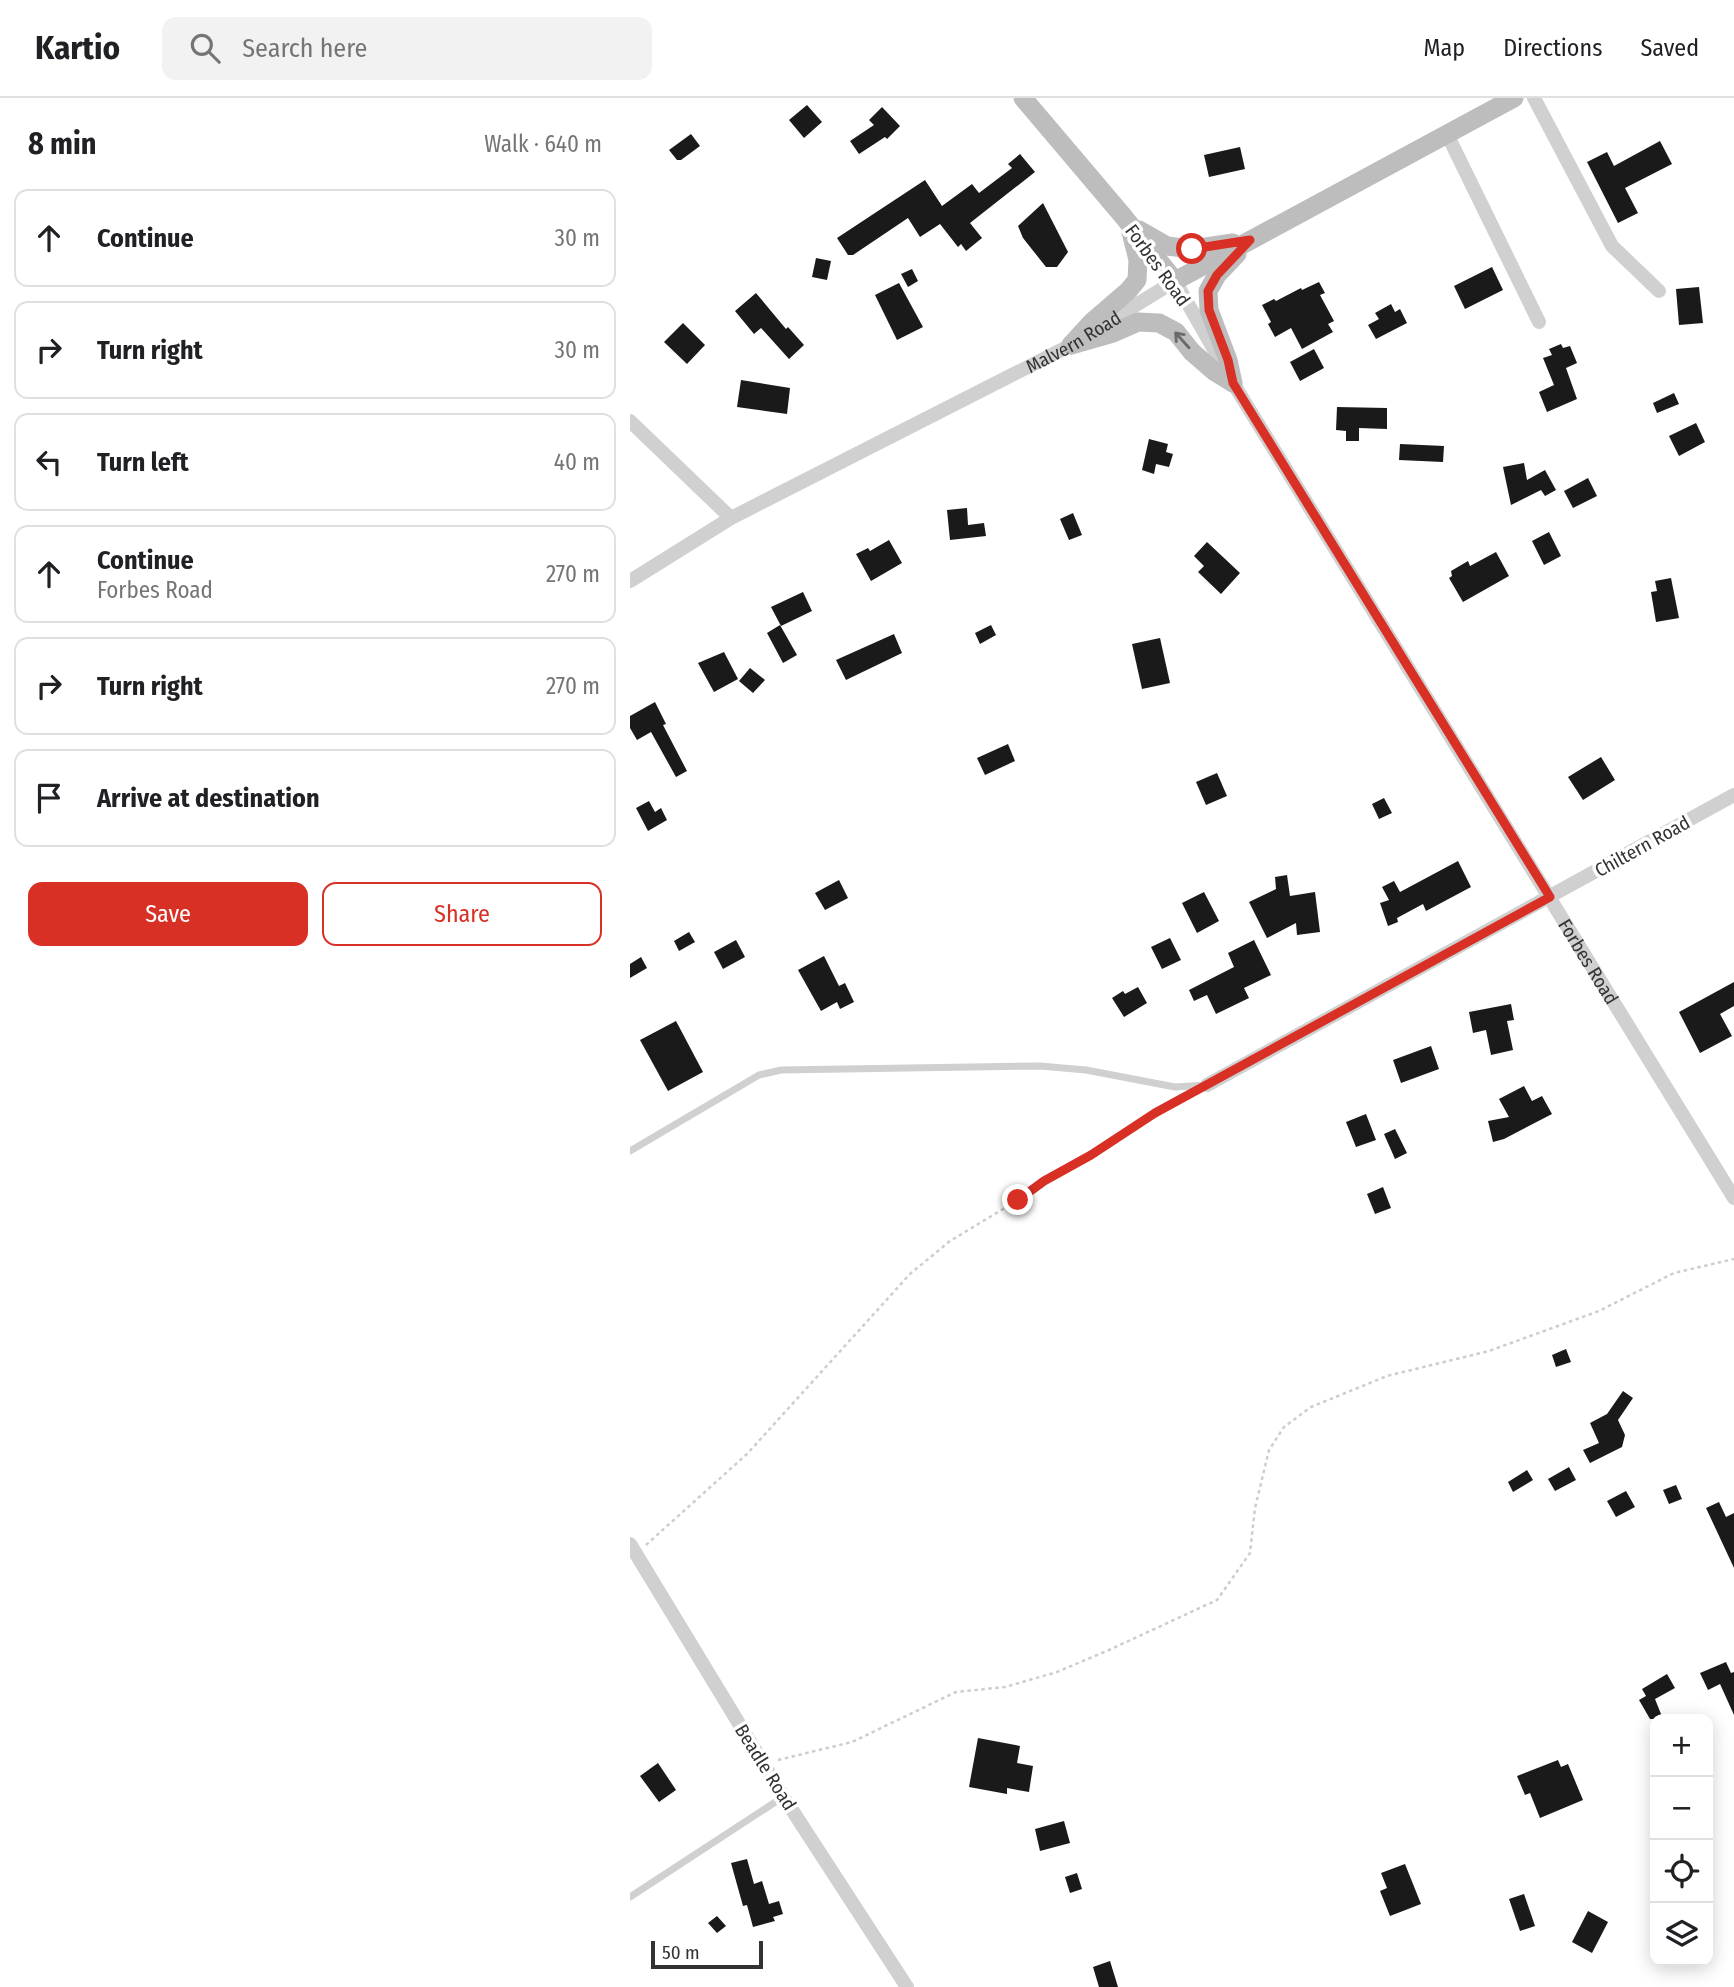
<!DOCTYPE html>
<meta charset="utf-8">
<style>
:root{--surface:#fff;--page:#f2f2f2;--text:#202124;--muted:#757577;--line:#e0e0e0;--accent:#d93025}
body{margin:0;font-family:"Fira Sans Condensed",sans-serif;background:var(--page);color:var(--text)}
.controls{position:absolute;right:21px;bottom:21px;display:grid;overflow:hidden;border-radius:14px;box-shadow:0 4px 18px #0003}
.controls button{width:63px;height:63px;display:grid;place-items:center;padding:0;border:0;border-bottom:2px solid var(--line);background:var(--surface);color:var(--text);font:35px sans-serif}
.scale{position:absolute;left:21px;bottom:18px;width:112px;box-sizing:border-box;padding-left:7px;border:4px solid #333;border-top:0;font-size:19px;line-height:24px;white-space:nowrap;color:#333;-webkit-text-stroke:5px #fff;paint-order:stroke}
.stop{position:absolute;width:21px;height:21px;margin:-16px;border:5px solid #d93025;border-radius:50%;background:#fff}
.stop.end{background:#d93025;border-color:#fff;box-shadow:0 2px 7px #0008}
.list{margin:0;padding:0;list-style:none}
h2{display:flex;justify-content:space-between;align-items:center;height:91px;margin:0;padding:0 28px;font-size:30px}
h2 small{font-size:23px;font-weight:400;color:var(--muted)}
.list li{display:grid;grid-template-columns:46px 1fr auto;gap:21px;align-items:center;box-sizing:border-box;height:98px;margin:0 14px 14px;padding:0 14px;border:2px solid var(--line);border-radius:14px}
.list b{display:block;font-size:26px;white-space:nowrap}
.list p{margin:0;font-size:23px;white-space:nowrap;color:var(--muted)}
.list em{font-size:23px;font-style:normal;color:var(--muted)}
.actions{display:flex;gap:14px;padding:21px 28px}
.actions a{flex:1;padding:16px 0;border:2px solid var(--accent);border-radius:14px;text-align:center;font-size:24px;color:var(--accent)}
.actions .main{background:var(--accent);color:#fff}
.icon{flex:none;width:38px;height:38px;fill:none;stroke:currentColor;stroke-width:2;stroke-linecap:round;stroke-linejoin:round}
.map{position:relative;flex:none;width:1104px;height:1889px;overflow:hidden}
header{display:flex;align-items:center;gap:42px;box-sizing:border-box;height:98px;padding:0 35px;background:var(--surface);border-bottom:2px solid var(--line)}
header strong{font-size:33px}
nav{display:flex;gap:38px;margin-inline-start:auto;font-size:24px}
.search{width:490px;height:63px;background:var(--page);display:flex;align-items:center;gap:18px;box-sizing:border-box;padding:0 24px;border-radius:14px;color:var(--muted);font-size:26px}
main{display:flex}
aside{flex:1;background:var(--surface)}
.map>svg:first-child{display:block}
</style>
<header>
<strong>Kartio</strong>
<div class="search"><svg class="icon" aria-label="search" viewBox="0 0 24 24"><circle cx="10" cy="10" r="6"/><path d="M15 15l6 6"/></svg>Search here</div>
<nav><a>Map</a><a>Directions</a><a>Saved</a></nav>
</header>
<main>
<aside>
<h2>8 min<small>Walk · 640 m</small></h2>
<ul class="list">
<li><svg class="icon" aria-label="ahead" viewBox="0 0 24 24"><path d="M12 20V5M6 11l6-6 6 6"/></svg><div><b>Continue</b></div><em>30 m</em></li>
<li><svg class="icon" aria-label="right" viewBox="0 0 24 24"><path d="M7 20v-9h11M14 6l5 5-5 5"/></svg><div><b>Turn right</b></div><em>30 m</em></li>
<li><svg class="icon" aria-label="left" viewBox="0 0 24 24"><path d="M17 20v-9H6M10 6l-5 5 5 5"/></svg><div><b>Turn left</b></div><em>40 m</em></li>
<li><svg class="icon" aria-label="ahead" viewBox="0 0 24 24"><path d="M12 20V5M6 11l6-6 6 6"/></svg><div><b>Continue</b><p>Forbes Road</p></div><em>270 m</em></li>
<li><svg class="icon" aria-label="right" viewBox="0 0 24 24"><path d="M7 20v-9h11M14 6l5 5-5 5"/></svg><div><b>Turn right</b></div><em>270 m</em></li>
<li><svg class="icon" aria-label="arrive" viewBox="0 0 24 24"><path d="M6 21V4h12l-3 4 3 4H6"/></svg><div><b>Arrive at destination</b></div></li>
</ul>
<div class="actions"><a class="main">Save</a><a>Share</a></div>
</aside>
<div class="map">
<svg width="1104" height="1889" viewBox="0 0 1104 1889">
<rect width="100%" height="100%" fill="#fff"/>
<g fill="#1a1a1a">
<polygon points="177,7 192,24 174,40 159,22"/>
<polygon points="252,9 270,28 257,41 255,39 229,56 220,43 244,27 239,22"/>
<polygon points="61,36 70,48 51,62 47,62 39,52"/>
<polygon points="1030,43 1042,66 995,90 1008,115 988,125 957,64 977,54 984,68"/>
<polygon points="610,49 615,71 579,79 574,57"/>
<polygon points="390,56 405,74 340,125 352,140 336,153 331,146 328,149 310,126 290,139 278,120 223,157 218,157 207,140 295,82 312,108 342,86 349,95 382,70 378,66"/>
<polygon points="413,105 438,154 427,169 416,169 393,140 388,128"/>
<polygon points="186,160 201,163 197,182 182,179"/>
<polygon points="862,169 873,192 835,211 824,188"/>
<polygon points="282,171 288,183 278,189 271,176"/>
<polygon points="689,184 695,195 690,197 704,223 698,226 703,234 672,251 661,230 645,239 638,226 641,224 632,207 644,201 646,203 671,190 672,192"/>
<polygon points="269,185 293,229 267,242 245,197"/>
<polygon points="1069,189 1073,225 1049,227 1046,191"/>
<polygon points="126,195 156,231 158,229 174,247 159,261 131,230 124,236 105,213"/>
<polygon points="761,206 765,214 770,211 777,225 746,241 738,227 749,221 745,215"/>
<polygon points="53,225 75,247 57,266 34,244"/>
<polygon points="931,246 933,250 940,248 947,265 936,270 947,301 917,314 909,294 924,287 913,260 922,257 919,251"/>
<polygon points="684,251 694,270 670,283 660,264"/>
<polygon points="111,282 160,290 157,316 107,309"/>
<polygon points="1044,295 1049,306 1027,315 1023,305"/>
<polygon points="707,309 757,310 757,331 729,330 729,343 716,343 716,333 706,332"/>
<polygon points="1066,325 1075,344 1049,358 1039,338"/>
<polygon points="519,341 538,346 536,354 543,356 539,369 526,366 524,376 512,372"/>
<polygon points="770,346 814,348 813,364 769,362"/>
<polygon points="894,365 897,382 915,372 926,392 915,398 911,392 881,407 873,369"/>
<polygon points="958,380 967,398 943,410 934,393"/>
<polygon points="337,410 338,427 354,425 356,438 320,442 317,412"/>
<polygon points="443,415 452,437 439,442 430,421"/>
<polygon points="919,434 931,458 914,467 902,443"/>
<polygon points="259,442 272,465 241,483 226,456 238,450 240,453"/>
<polygon points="577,444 610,475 591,496 568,474 574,468 564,458"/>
<polygon points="866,454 879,478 833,504 819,480 822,478 821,473 838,463 840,468"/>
<polygon points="1041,480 1049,520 1026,524 1021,494 1027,493 1025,483"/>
<polygon points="173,494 182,513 151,528 141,509"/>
<polygon points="150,527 167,557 153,565 137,535"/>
<polygon points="361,527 366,537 350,546 345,535"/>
<polygon points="264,536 272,555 216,582 206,562"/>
<polygon points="530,540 540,585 512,591 502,546"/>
<polygon points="94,554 108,581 84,594 68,565"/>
<polygon points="120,570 135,582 123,595 109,583"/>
<polygon points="25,604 36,626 33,627 57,673 46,679 21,634 7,642 0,630 0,618"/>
<polygon points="378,646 385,663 355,677 347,660"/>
<polygon points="971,659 985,682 953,702 938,679"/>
<polygon points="587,675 597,698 576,707 566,684"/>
<polygon points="754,700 762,715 749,721 742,706"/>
<polygon points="19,703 25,714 31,710 37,722 18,733 6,710"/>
<polygon points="828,763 841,789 796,813 793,806 767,820 768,824 758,828 750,805 759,802 752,789 764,783 770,794"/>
<polygon points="657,777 660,798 685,794 690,834 667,837 666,825 637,840 619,804 646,791 645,779"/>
<polygon points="209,782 218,800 195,812 185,795"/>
<polygon points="574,794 589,823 567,835 552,805"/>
<polygon points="59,834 65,844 49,853 44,843"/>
<polygon points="540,840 551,862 532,871 521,849"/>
<polygon points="106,842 115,859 93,871 84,854"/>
<polygon points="624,842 641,877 614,890 619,900 586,916 577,897 564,903 559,892 604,869 598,855"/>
<polygon points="194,858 209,888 215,885 224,904 210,911 207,904 191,913 168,872"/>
<polygon points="11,859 17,870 0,880 0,866"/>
<polygon points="1104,884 1104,908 1090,916 1102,938 1070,955 1049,914"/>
<polygon points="508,889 517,905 494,919 482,900 493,893 495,896"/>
<polygon points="881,906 884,922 877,923 883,952 861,957 856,932 843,935 839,914"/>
<polygon points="46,923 73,974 38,993 10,942"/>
<polygon points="801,948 809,971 771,985 763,962"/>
<polygon points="894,988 902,1003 912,998 922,1016 874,1041 863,1044 858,1023 879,1019 869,1001"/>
<polygon points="736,1016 746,1042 726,1049 716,1024"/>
<polygon points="765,1031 777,1055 765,1061 754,1036"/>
<polygon points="753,1089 761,1110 745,1116 737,1096"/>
<polygon points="936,1251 941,1264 926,1269 922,1257"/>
<polygon points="993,1293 1003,1300 988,1322 995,1337 992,1349 960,1365 953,1352 969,1345 960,1325 977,1316"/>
<polygon points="939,1369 946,1382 925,1393 918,1381"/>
<polygon points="897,1372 903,1382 883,1394 878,1384"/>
<polygon points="1046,1387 1052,1401 1039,1406 1033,1392"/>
<polygon points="996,1393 1005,1409 986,1419 977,1403"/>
<polygon points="1089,1404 1096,1419 1104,1415 1104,1470 1076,1410"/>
<polygon points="1096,1564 1101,1575 1104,1574 1104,1617 1090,1586 1078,1592 1070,1575"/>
<polygon points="1037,1576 1045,1590 1025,1601 1033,1621 1020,1621 1009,1602 1016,1598 1012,1591"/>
<polygon points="348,1640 390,1648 387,1665 403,1668 399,1694 377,1690 377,1696 339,1689"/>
<polygon points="928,1662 931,1669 938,1666 953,1702 910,1720 900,1695 895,1697 887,1678"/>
<polygon points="28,1665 46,1692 29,1704 10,1678"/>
<polygon points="434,1723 440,1745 410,1753 405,1731"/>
<polygon points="117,1761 124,1786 132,1783 139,1806 149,1803 153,1816 143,1819 145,1823 123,1829 117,1807 113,1808 101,1765"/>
<polygon points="775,1766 791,1806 760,1818 750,1793 757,1790 751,1775"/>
<polygon points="447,1775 452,1791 440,1795 435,1779"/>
<polygon points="894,1796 905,1828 890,1833 879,1801"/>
<polygon points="958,1813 978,1824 962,1855 942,1844"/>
<polygon points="87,1818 96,1828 87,1835 78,1825"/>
<polygon points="480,1863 488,1889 469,1889 463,1869"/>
</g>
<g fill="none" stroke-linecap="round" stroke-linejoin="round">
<g stroke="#cdcdcd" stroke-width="2.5" stroke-dasharray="3.5 3.5" stroke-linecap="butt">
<polyline points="16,1447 117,1356 280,1176 320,1143 388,1102 414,1082 461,1057 525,1015 553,1000"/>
<polyline points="148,1662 222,1644 326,1594 375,1589 427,1574 479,1552 587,1502 620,1455 625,1410 639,1352 654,1329 681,1309 757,1278 859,1253 969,1213 1044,1175 1104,1161"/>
</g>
<g stroke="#d0d0d0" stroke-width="7">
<polyline points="0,1053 129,977 151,972 410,968 456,972 545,989 577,987"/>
<polyline points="0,1799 153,1699"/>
</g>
<g stroke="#d0d0d0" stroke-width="14">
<polyline points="904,0 982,148 1029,193"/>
<polyline points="817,36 909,224"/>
<polyline points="0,323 101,420"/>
<path id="s1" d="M0 483 101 420 441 247 545 183 603 285 1104 1100"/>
<polyline points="577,987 1104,697"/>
<polyline points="0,1446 153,1698 277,1889"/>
</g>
<g stroke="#bdbdbd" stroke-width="19">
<polyline points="393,0 493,118 545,183 884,0"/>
<polyline points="509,132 537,148 562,151 603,145"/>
<polyline points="441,247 483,235 508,224 529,225 546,234 562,254 585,274 603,285"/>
<polyline points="441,247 462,224 498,193 507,182 508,162 501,134"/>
<polyline points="603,285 598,262 579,212 578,193 587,177 607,156"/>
</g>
</g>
<defs><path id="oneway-shaft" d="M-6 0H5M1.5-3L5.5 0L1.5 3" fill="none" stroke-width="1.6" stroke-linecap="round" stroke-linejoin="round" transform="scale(1.75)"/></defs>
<use stroke="#6a6a6a" href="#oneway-shaft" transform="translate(552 242) rotate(-132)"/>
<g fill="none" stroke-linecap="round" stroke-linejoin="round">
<polyline stroke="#d93025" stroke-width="9" points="388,1102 414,1083 461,1057 525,1015 920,799 603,285 598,262 579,212 578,193 587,177 620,142 562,151"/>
</g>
<g text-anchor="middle" stroke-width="7" stroke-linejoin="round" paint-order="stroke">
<g font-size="19" fill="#333" stroke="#fff">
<text transform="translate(528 167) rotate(54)" y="7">Forbes Road</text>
<text dy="7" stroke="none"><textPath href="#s1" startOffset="504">Malvern Road</textPath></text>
<text transform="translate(1012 748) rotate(-29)" y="7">Chiltern Road</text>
<text dy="7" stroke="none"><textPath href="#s1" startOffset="1419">Forbes Road</textPath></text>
<text transform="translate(136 1669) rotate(58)" y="7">Beadle Road</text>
</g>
</g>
</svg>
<div class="controls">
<button>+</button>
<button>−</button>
<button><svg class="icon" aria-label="locate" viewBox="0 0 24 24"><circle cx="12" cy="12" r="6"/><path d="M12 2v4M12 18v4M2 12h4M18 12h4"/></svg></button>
<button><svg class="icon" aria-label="layers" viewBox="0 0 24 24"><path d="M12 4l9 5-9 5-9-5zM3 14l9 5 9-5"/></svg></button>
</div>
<div class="scale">50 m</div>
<div class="stop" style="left:562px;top:151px"></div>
<div class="stop end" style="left:388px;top:1102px"></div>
</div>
</main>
